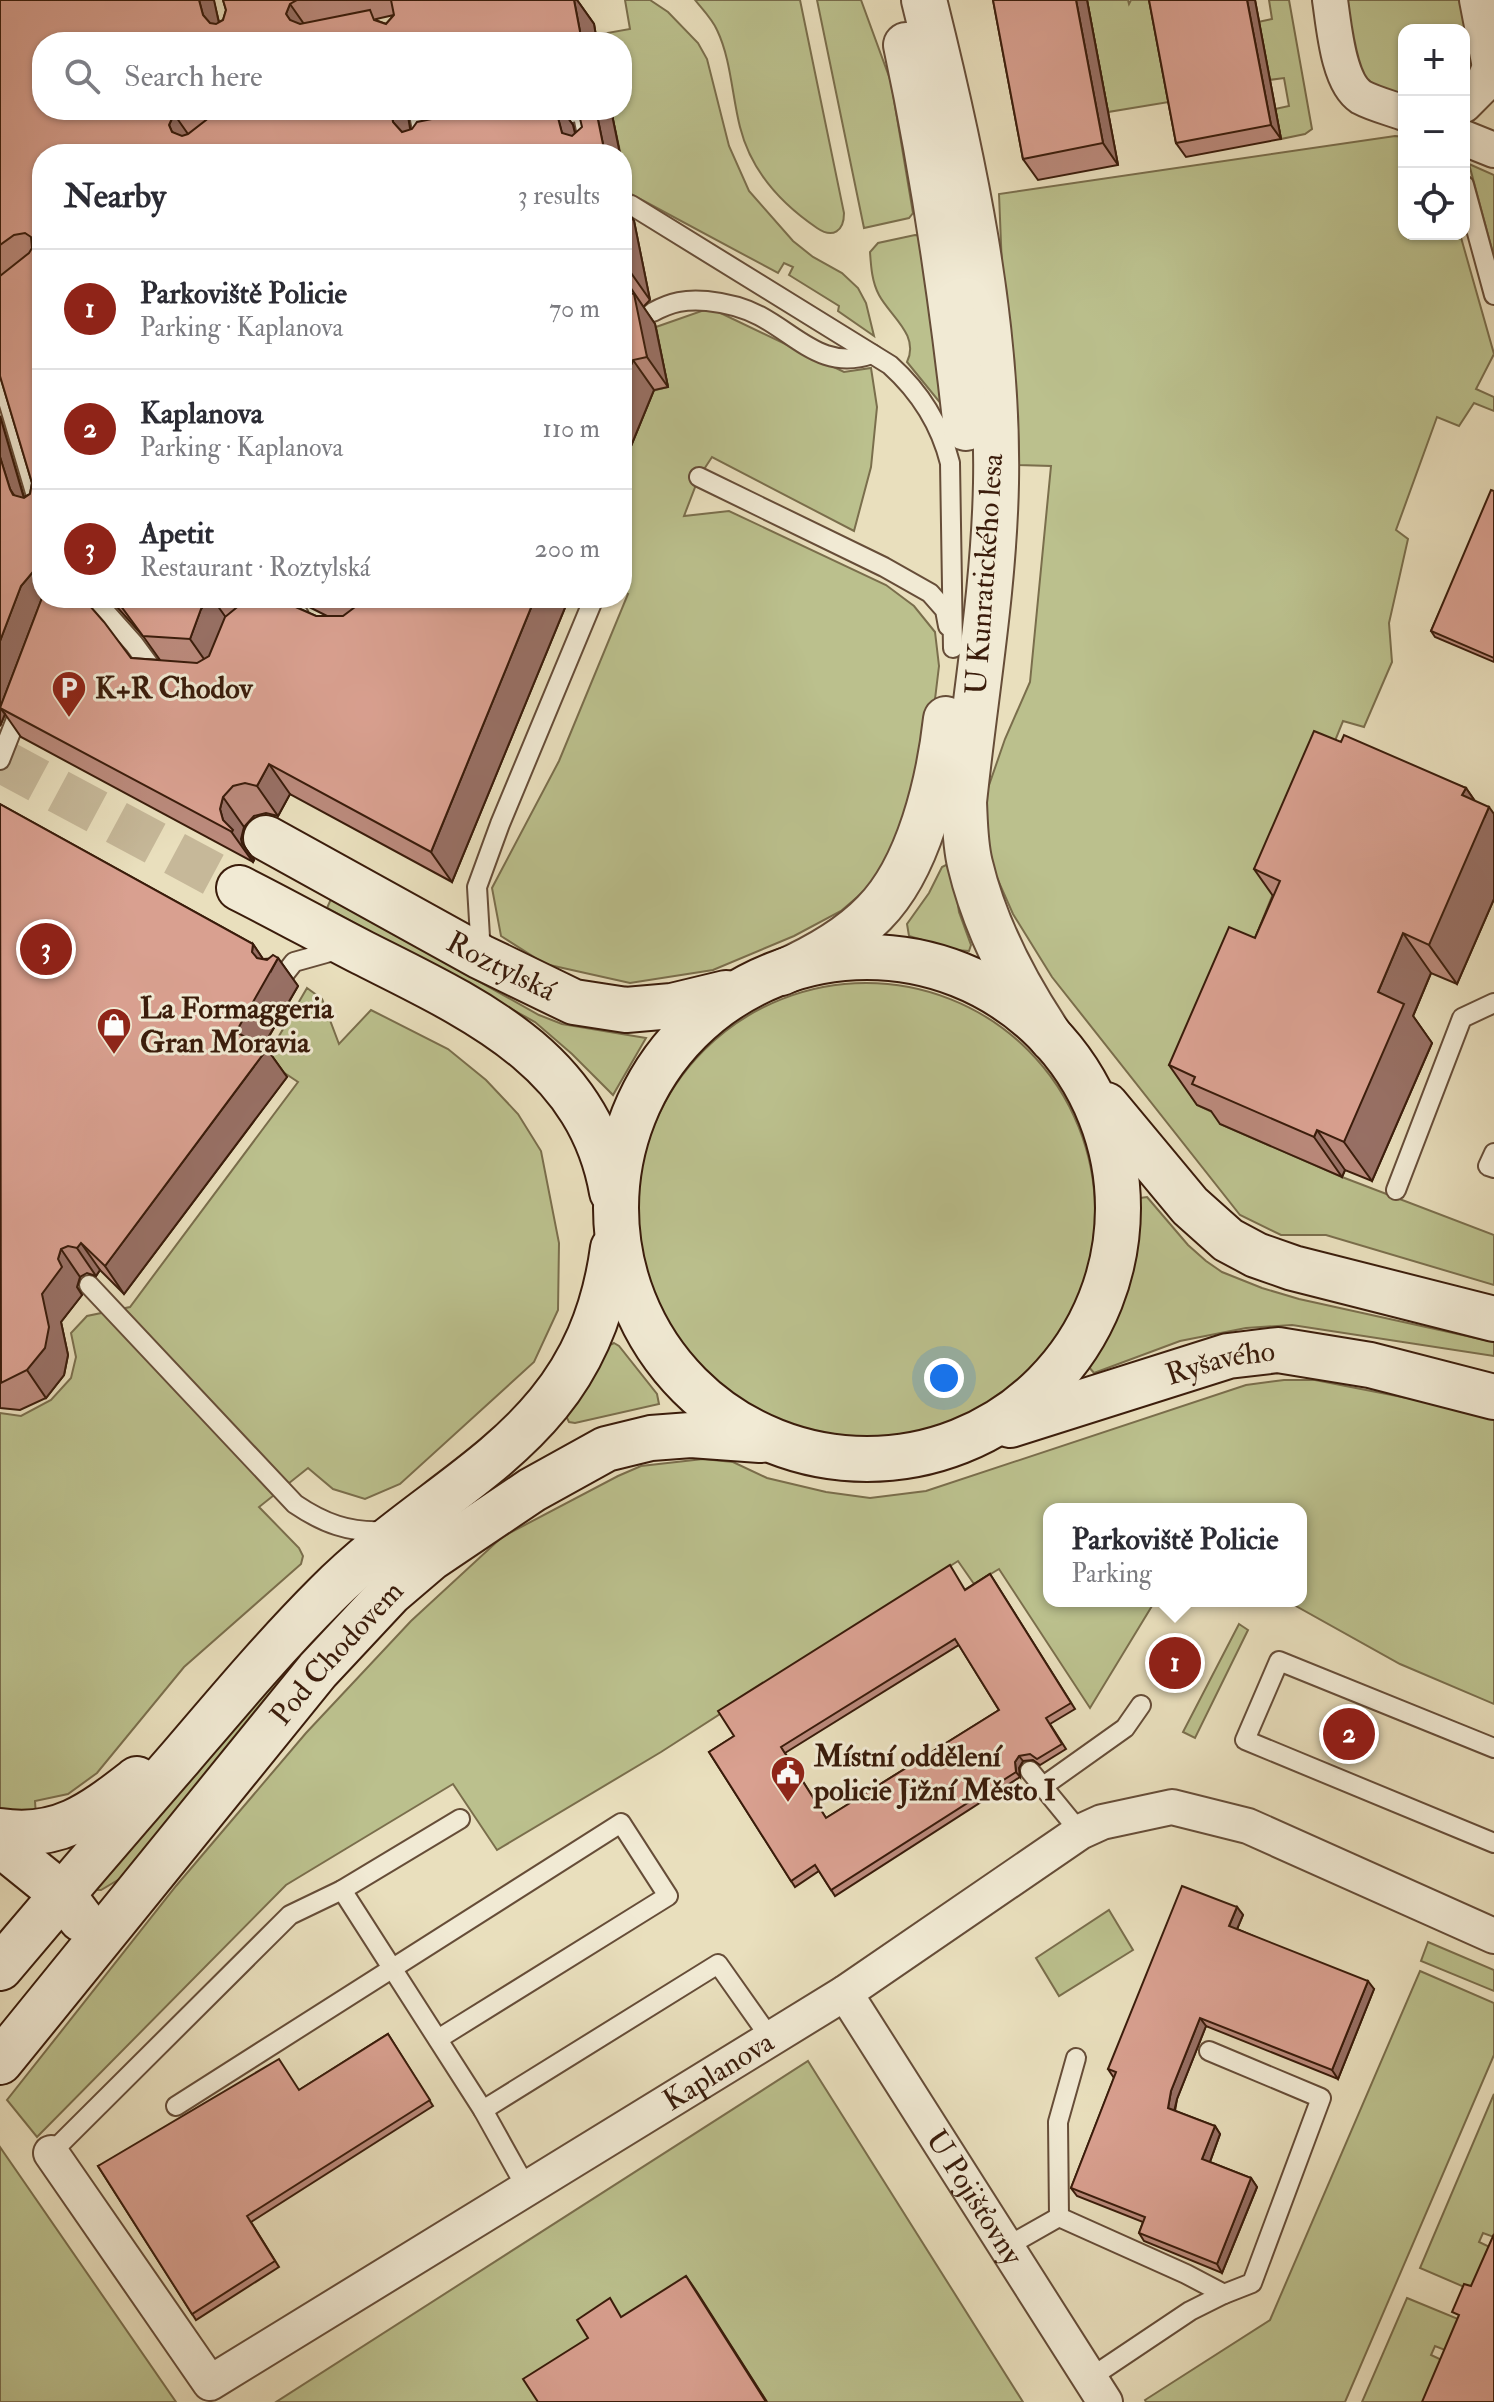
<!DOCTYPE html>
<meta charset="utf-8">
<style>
:root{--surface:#fff;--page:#f2f2f3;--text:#2b2b33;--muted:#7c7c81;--line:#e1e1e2;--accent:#8f2418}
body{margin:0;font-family:"IM FELL Double Pica",serif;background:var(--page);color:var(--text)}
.controls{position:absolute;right:24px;top:24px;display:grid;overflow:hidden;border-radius:16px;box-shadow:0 2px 6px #0004}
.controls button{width:72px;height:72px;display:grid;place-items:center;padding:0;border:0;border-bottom:2px solid var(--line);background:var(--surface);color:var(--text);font:40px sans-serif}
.you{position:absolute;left:944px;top:1378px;width:28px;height:28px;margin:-20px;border:6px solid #fff;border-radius:50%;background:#1a73e8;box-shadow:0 0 0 12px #1a73e833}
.badge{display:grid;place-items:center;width:52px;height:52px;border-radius:50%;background:var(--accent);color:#fff;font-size:26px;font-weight:700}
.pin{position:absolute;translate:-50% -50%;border:4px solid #fff;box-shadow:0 2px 8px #0006}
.popup{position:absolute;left:1043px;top:1503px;width:264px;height:104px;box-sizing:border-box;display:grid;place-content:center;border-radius:16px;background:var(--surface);filter:drop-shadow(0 2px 6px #0005);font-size:26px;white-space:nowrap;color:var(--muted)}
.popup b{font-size:30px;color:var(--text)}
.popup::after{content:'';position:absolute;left:50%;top:100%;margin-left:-16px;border:16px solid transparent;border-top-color:var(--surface)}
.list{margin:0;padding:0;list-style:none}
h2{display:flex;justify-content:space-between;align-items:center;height:104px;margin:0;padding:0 32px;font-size:34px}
h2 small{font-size:26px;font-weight:400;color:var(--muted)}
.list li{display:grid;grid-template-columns:52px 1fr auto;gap:24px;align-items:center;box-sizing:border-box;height:120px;padding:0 32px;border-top:2px solid var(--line)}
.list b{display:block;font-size:30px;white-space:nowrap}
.list p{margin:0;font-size:26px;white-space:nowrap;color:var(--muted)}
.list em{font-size:26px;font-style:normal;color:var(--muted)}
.icon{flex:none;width:44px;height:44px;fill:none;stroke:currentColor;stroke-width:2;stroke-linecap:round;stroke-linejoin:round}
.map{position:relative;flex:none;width:1494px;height:2402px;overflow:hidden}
.search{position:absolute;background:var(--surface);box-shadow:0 2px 6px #0004;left:32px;top:32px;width:600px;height:88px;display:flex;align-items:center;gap:20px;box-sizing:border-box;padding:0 28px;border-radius:32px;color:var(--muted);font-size:30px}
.panel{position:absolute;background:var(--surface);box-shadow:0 2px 6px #0004;left:32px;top:144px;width:600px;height:464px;border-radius:32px}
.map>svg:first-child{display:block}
</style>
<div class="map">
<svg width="1494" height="2402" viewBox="0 0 1494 2402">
<rect width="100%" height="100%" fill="#e9dfbd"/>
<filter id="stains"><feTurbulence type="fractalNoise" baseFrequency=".0025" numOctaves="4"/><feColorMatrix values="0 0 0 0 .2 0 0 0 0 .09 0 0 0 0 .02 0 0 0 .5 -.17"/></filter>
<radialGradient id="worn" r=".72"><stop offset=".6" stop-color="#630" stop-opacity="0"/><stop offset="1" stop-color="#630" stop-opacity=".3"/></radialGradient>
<g fill="#bbc08d" stroke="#7a6e4c" stroke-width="2">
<polygon points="625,0 650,0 668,12 698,43 707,59 729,146 749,191 793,241 813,257 842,273 858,288 866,303 874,336 838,311 839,306 789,275 793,267 784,263 778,273 629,193 611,110 622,110 622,42 597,42 596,35 630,29"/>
<path d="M695 0H800L844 213C844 231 833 239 817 228 780 203 751 171 740 127 732 96 731 59 717 30 712 19 703 10 695 0Z"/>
<polygon points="817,0 861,0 891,82 913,213 909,218 864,228"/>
<polygon points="1087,0 1128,0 1129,4 1131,0 1156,0 1175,101 1108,112"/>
<polygon points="1269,0 1289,0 1312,129 1305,134 1281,139 1275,109 1289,106 1284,78 1269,80 1258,22 1272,19"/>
<polygon points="1340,0 1469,0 1481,62 1464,90 1464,30 1404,30 1404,98 1381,89 1362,76"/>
<polygon points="1395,136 1404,137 1404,234 1460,234 1494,354 1476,389 1494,397 1494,411 1474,403 1459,426 1437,417 1396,530 1408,539 1389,623 1392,662 1364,727 1343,721 1191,1096 1197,1105 1223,1117 1220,1124 1342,1177 1494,1235 1494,1285 1326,1235 1281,1235 1240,1215 1052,977 1013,914 993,869 985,828 987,791 1005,739 1030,682 1051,466 1018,465 1013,358 1002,268 999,194"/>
<polygon points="1469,164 1494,175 1494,257"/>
<path d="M915 235 927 236 946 410 907 362C920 335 890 316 879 295 872 282 871 267 870 252L878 243Z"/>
<polygon points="710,308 844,372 871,368 877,407 871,467 854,531 712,457 699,477 684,516 729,511 886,585 914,606 935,632 939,666 932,724 915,802 876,881 841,911 794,936 713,970 630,983 545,964 501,936 492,888 559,761 628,594 622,591 622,468 648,392 668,387 656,327"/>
<polygon points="948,864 953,870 959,912 971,945 969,951 956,950 909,936 907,924 929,893 942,867"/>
<polygon points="331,899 539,1015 562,1024 646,1038 613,1095 572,1054 535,1022 327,908"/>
<circle cx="866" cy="1212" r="229"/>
<polygon points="307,988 322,999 339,1044 371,1010 448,1049 486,1080 518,1114 541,1151 559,1243 558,1310 534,1362 400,1484 365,1499 333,1489 308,1468 259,1507 299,1548 303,1556 301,1564 184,1667 97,1773 68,1794 35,1801 36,1817 8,1814 0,1809 0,1413 21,1416 51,1400 71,1378 76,1357 71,1333 87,1316 130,1307 298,1082 265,1060"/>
<polygon points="1147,1197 1188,1245 1206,1261 1222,1272 1262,1288 1299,1299 1494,1342 1494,1356 1292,1325 1246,1328 1180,1341 1094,1373 1088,1366 1125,1281 1135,1206 1140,1198"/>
<polygon points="614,1343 619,1346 657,1394 659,1404 575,1423 569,1422 566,1416 585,1391 608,1346"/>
<polygon points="1284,1380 1315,1380 1494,1415 1494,1704 1400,1664 1287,1601 1301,1601 1301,1509 1049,1509 1049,1601 1155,1601 1090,1708 999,1569 974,1584 958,1561 661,1752 497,1850 453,1784 286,1885 37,2137 7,2100 176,1886 306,1733 411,1621 502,1537 618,1476 641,1466 703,1459 733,1462 767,1478 826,1492 870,1498 926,1491 1246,1385"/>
<polygon points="1239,1624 1248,1630 1195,1738 1183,1732"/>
<polygon points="284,1669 290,1675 128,1874 101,1890 92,1890"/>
<polygon points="1109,1910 1133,1950 1059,1996 1036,1958"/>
<polygon points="1428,1942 1494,1970 1494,1991 1421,1961"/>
<polygon points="1420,1971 1494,2003 1494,2055 1345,2402 1146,2402 1145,2400 1270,2320"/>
<polygon points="808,2061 1023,2402 767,2402 697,2293 599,2354 539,2402 276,2402"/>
<polygon points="1494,2094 1494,2237 1483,2233 1479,2242 1494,2249 1476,2292 1420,2268"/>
<polygon points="0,2147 176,2402 0,2402"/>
<polygon points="1407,2298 1463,2321 1450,2352 1435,2346 1431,2355 1446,2362 1429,2402 1362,2402"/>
</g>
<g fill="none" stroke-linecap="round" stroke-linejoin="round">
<polyline stroke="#c6b899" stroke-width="44" stroke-dasharray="44 22" stroke-linecap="butt" points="0,760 239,888"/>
<defs>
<g id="service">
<polyline points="418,110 427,154"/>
<polyline points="541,119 582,111 591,154"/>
<polyline points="1464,185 1494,295"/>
<path d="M631 205 890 365C920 392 940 423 950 463L953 648"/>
<path d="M653 312C671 302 686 299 707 301 726 303 743 307 760 316 799 337 824 371 872 354"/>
<polyline points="0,374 42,516"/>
<polyline points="699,477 884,567 930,593 945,610 948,626"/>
<polyline points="93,598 134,644 159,678"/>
<polyline points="287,598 299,615"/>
<polyline points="0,760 22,704"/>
<polyline points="481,954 477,887 500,824 594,598"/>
<polyline points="283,976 294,962 344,948"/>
<polyline points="1494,1153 1488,1166 1494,1168"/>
<polyline points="1396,1190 1462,1018 1494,1003"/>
<path d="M89 1285 295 1504C323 1523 349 1533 384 1531"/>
<polyline points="1494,1748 1279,1661 1245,1740 1494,1843"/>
<polyline points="1030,1771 1080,1832"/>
<polyline points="1042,1787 1125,1728 1141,1705"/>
<polyline points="460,1819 342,1890 483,2110 527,2189"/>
<polyline points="1209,2051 1321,2098 1252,2283 1224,2294"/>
<polyline points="176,2106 621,1823 668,1896 438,2039"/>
<polyline points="483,2110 718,1964 771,2039"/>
<polyline points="51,2153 290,1915 342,1890"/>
<polyline points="1059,2217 1186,2274 1224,2294 1190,2311 1090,2378"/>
<polyline points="1059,2217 1058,2122 1076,2058"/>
<polyline points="1006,2247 1059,2217"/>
</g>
<g id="minor">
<path d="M1330 0C1334 26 1338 82 1361 97 1374 104 1391 108 1404 113"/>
<polyline points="1477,0 1490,67 1494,74"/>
<polyline points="1464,105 1481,88 1490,67"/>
<polyline points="1464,138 1494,150"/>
<path id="s1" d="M845 1993 1105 2402"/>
<path id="s2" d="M51 2153 210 2383 845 1993 1080 1832 1102 1822 1172 1807 1248 1826 1494 1936"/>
</g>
<g id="tertiary">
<path d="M924 0C963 156 999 322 996 483 994 590 975 696 964 802 965 823 965 844 970 864 985 927 1016 986 1052 1039"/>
<path d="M906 45C933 171 952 300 966 428"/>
<path d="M781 973C815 958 848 940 874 913 919 868 939 781 946 719"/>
</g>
<g id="secondary">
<path id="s3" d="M266 838 481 957 574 1002 626 1010 672 1006 726 993"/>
<path d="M239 888C281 909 322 932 363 953 472 1008 589 1059 612 1192"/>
<circle cx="867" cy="1208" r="251"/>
<polyline points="1106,1105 1190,1206 1228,1240 1256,1255 1293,1268 1494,1319"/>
<path id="s4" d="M1010 1425 1228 1356 1278 1350 1370 1365 1494 1397"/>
<path d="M0 1831C60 1840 93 1813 137 1779"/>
<polyline points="0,1844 63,1895 81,1919"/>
<path d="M0 1968C60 1897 120 1827 181 1757 228 1702 275 1646 326 1595 445 1475 587 1441 613 1248"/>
<path id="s5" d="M0 2062 318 1670 390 1593 431 1558 532 1490 606 1449 651 1438 691 1435 760 1440"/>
</g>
</defs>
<use href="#service" stroke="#664d38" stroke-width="22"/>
<use href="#minor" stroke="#664d38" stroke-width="38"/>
<use href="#tertiary" stroke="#664d38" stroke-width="48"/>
<use href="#secondary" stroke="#3a1c0b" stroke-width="48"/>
<use href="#service" stroke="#f1ead4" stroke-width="18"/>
<use href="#minor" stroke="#f1ead4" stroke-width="34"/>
<use href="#tertiary" stroke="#f1ead4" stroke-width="44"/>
<use href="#secondary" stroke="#f1ead4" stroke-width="44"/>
</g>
<g fill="#bb8a7c" stroke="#3a1c0b" stroke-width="2" fill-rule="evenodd">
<path d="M0 0 214 2 219 22 223 20 226 10 223 0H577L594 24 597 42H42V110H407L410 130 428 119 421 110H562L573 125 575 133 611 110 620 154H42V598L131 658 160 660 143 636 109 598H276L316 616H327L307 606 301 598H569L452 882 290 794 278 816 266 813 254 816 244 827 241 839 242 843 254 860 253 862 21 737 5 714 0 726V416L24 497 30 494 32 483 0 376ZM394 15 386 24 378 21 376 19Z"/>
<polygon points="993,0 1087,0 1118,165 1038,180 1023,159"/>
<polygon points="1149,0 1255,0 1281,139 1186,157 1176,143"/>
<polygon points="622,163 628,194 622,198"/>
<polygon points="622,204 634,221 650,300 643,307 655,324 668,387 654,390 622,468"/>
<polygon points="1494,491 1494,662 1435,637 1431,631"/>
<polygon points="1341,742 1466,788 1475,801 1494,814 1494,899 1457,984 1431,973 1413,1016 1432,1043 1372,1181 1345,1170 1342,1177 1220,1124 1211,1111 1197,1105 1169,1065 1255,938 1273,896 1254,869"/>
<polygon points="0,804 253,944 263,959 278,958 298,986 263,1047 267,1049 287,1077 124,1294 100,1270 96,1276 87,1273 80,1277 77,1287 82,1295 61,1322 68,1355 64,1375 46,1398 20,1410 0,1408"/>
<path d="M990 1574 1075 1709 1050 1724 1066 1749 1040 1765 1033 1760 1023 1761 1019 1768 1020 1777 835 1896 819 1871 795 1887 709 1752ZM959 1645 999 1710 826 1818 785 1753Z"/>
<polygon points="1237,1907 1243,1915 1237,1929 1374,1989 1338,2079 1206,2026 1177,2099 1175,2111 1215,2126 1220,2134 1210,2162 1251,2178 1257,2187 1222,2273 1144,2241 1139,2233 1143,2222 1077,2196 1071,2188 1114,2078 1108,2069"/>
<polygon points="388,2034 433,2106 251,2222 279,2267 196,2320 98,2166 299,2090"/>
</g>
<g fill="#987065" stroke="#3a1c0b" stroke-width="2">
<polygon points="199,0 214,0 223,42 203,15"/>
<polygon points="574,0 577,0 594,24 597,42 582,42"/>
<polygon points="1076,0 1087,0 1118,165 1103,143"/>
<polygon points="1247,0 1255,0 1281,139 1271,125"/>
<polygon points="290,4 311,34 290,20 286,14"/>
<polygon points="391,110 407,110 414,152 393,122"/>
<polygon points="556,110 562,110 573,125 580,154 562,133"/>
<polygon points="596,110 611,110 620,154 605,154"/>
<polygon points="174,114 195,144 172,132 169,125"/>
<polygon points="622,163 628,194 622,185"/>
<polygon points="622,204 634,221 650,300 629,270 622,236"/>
<polygon points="622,275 655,324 668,387 647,357 622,286"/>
<polygon points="633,360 654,390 622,468 622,387"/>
<polygon points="0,416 30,519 10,489 0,457"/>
<polygon points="37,567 42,574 42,598 0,708 5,714 0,726 0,641 21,586"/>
<polygon points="210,598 212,598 232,626 211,669 190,639 201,609"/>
<polygon points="535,598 569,598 452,882 431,852"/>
<polygon points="269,764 290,794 278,816 257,786"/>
<polygon points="1466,788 1485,816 1489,807 1494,814 1494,899 1457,984 1429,945 1462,795"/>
<polygon points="223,797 244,827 241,839 242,843 254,860 253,862 223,820 220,809"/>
<polygon points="1403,933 1431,973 1413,1016 1432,1043 1372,1181 1344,1142 1378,992"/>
<polygon points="253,944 271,971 278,958 298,986 255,1060 236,1032 252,952"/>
<polygon points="267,1049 287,1077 124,1294 105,1266"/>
<polygon points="1317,1130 1345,1170 1342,1177 1314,1137"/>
<polygon points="81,1243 100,1270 96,1276 77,1248"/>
<polygon points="61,1249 80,1277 77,1287 82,1295 61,1322 68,1355 64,1375 46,1398 27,1370 42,1294 58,1259"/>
<polygon points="1019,1756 1023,1761 1019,1768 1020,1777 1016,1772 1015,1762"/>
<polygon points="1237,1907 1243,1915 1235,1934 1229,1926"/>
<polygon points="1368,1981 1374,1989 1338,2079 1332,2070"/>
<polygon points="1200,2018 1206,2026 1177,2099 1173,2116 1168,2108 1171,2091"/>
<polygon points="1215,2126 1220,2134 1208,2167 1202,2159"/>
<polygon points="1251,2178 1257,2187 1222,2273 1217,2264"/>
<polygon points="686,2276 697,2292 767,2402 766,2402"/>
</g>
<g fill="#d9a090" stroke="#3a1c0b" stroke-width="2" fill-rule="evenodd">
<polygon points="0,0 199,0 203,15 210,23 216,24 223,20 226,10 223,0 297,0 290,4 286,14 290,20 300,24 370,10 374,20 386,24 394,15 391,0 574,0 582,42 42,42 42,110 180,110 174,114 169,125 172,132 182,136 188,134 219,110 391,110 393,122 402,132 412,129 417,122 476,110 556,110 562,133 572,136 582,127 578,110 596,110 605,154 42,154 42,564 37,567 21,586 0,641 0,457 10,489 13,495 24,498 30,494 32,483 0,376 0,276 29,253 32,248 31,237 25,233 14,235 0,245"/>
<polygon points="993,0 1076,0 1103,143 1023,159"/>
<polygon points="1149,0 1247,0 1271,125 1176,143"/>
<polygon points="622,236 629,270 622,276"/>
<polygon points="622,286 625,292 634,294 647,357 633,360 622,387"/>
<polygon points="1491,490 1494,491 1494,658 1431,631"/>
<polygon points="42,598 83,598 104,622 131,658 197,663 209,656 225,617 241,604 258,598 275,598 316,616 343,616 367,598 535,598 431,852 269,764 257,786 245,783 233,786 223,797 220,809 223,820 233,830 232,832 0,708"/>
<polygon points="115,598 210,598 201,609 190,639 143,636"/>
<polygon points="1314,731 1341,742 1344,735 1466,788 1462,795 1489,807 1429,945 1403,933 1378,992 1404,1004 1344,1142 1317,1130 1314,1137 1192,1084 1195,1077 1169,1065 1229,927 1255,938 1280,881 1254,869"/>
<polygon points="0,804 253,944 252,952 257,958 267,960 273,955 278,958 236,1032 267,1049 105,1266 81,1243 77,1248 68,1246 61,1249 58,1259 62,1267 42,1294 49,1327 45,1348 27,1370 1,1383"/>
<path d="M950 1565 965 1590 990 1574 1071 1703 1046 1718 1062 1744 1037 1759 1030 1754 1019 1756 1015 1762 1016 1772 831 1890 815 1865 791 1881 709 1752 734 1736 718 1711ZM955 1639 999 1710 826 1818 781 1747Z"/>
<polygon points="1182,1886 1237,1907 1229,1926 1368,1981 1332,2070 1200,2018 1171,2091 1168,2108 1215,2126 1202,2159 1251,2178 1217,2264 1139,2233 1145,2217 1071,2188 1116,2072 1108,2069"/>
<polygon points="388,2034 430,2100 247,2216 275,2261 192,2314 98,2166 279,2059 299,2090"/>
<polygon points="1494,2234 1494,2402 1422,2402 1459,2315 1452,2312 1464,2284 1471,2286"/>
<polygon points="686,2276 766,2402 538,2402 523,2379 588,2338 577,2320 610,2298 621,2317"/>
</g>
<defs>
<symbol id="parking-pin" viewBox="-11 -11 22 30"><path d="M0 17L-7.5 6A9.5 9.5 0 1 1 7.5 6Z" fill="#8f2418" stroke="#f1ead4"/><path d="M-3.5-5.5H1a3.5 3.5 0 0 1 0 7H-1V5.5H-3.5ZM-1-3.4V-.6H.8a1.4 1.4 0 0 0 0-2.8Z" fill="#fff"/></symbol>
<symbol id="shop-pin" viewBox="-11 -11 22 30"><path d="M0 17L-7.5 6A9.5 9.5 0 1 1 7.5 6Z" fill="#8f2418" stroke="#f1ead4"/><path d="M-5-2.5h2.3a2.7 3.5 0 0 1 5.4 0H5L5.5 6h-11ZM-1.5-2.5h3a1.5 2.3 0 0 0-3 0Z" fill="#fff"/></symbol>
<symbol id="civic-pin" viewBox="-11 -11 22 30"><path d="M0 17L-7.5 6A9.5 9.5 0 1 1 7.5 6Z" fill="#8f2418" stroke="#f1ead4"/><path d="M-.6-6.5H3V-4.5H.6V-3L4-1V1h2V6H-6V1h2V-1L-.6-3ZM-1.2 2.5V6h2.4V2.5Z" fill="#fff"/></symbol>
</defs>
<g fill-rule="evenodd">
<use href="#parking-pin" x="49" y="668" width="40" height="54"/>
<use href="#shop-pin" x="94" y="1005" width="40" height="54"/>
<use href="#civic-pin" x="768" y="1753" width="40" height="54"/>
</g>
<g text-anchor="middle" stroke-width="6" stroke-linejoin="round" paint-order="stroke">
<g font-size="30" fill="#3a1c0b" stroke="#f1ead4">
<text transform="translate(984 574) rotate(-86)" y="10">U Kunratického lesa</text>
<text dy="10" stroke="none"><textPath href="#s3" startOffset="268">Roztylská</textPath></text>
<text dy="10" stroke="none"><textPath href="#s4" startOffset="220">Ryšavého</textPath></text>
<text dy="10" stroke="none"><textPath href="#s5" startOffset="530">Pod Chodovem</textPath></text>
<text dy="10" stroke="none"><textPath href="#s2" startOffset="876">Kaplanova</textPath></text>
<text dy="10" stroke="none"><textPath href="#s1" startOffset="242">U Pojišťovny</textPath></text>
</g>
<g font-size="30" font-weight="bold" fill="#3a1c0b" stroke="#f1ead4" text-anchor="start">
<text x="95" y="698">K+R Chodov</text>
<text x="140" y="1018">La Formaggeria<tspan x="140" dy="34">Gran Moravia</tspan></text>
<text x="814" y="1766">Místní oddělení<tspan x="814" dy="34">policie Jižní Město I</tspan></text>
</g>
</g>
<rect width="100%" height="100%" filter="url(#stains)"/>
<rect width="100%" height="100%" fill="url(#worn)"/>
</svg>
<div class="controls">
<button>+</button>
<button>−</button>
<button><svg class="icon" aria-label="locate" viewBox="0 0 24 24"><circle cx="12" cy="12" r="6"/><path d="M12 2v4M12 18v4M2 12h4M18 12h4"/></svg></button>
</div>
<div class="you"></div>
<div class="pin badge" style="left:1175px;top:1663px">1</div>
<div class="popup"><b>Parkoviště Policie</b>Parking</div>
<div class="pin badge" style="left:1349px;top:1734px">2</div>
<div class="pin badge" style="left:46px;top:949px">3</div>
<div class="search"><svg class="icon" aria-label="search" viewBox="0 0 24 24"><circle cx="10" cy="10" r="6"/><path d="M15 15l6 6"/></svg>Search here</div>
<section class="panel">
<h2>Nearby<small>3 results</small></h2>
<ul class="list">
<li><span class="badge">1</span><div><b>Parkoviště Policie</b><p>Parking · Kaplanova</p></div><em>70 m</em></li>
<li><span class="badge">2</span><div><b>Kaplanova</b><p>Parking · Kaplanova</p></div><em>110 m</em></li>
<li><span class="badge">3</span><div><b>Apetit</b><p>Restaurant · Roztylská</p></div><em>200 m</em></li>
</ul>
</section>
</div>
